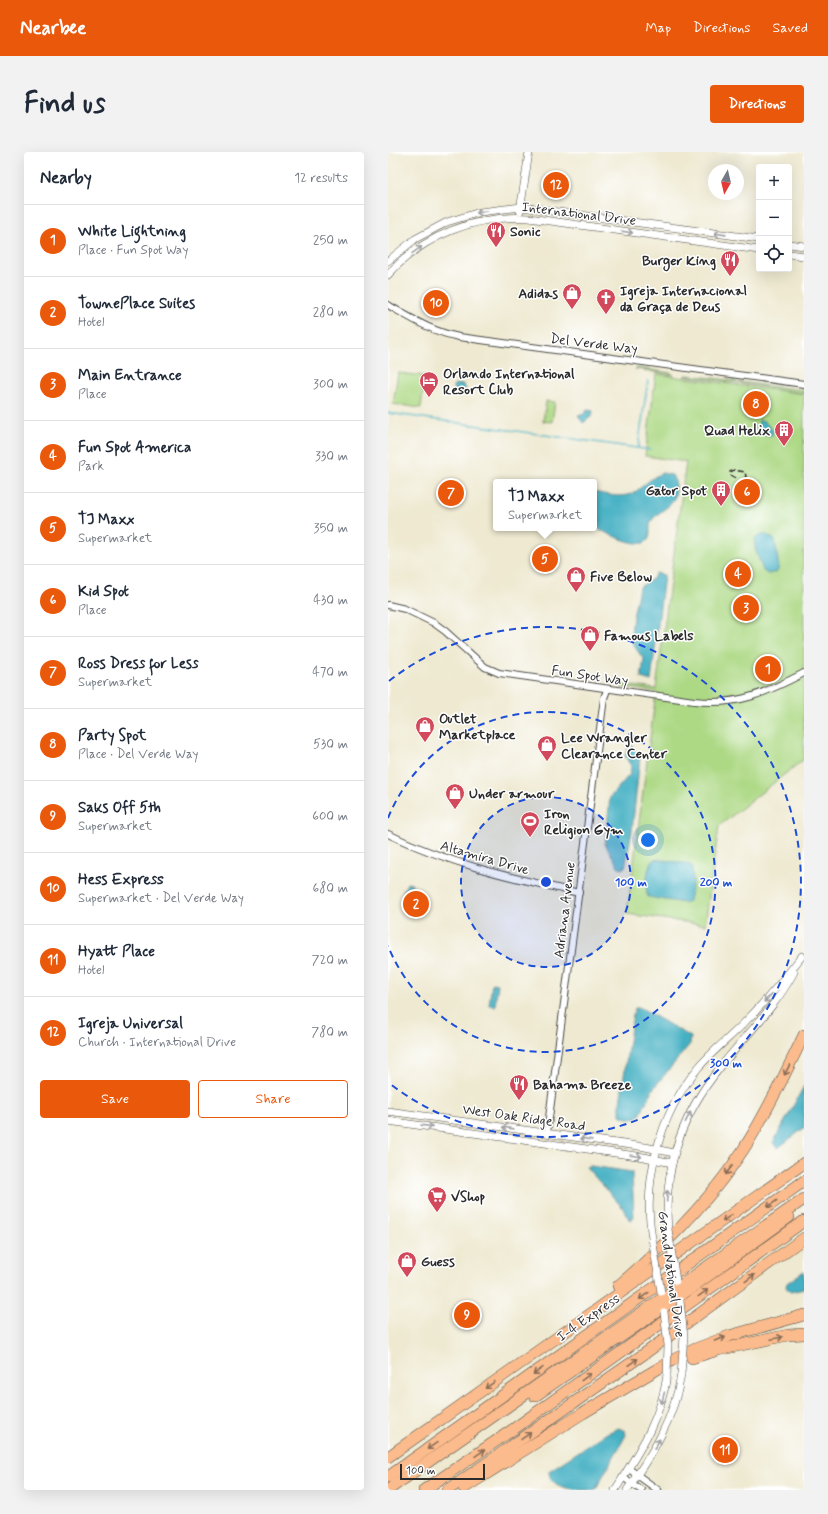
<!DOCTYPE html>
<meta charset="utf-8">
<style>
:root{--surface:#fff;--page:#f2f2f3;--text:#1f2937;--muted:#747a83;--line:#e0e1e3;--accent:#ea580c}
body{margin:0;font-family:Mynerve,sans-serif;background:var(--page);color:var(--text)}
.controls{position:absolute;right:12px;top:12px;display:grid;overflow:hidden;border-radius:4px;box-shadow:0 4px 16px #0002}
.controls button{width:36px;height:36px;display:grid;place-items:center;padding:0;border:0;border-bottom:1px solid var(--line);background:var(--surface);color:var(--text);font:20px sans-serif}
.compass{position:absolute;left:320px;top:12px;width:36px;height:36px;border-radius:50%;background:var(--surface);box-shadow:0 4px 16px #0002;rotate:188deg}
.scale{position:absolute;left:12px;bottom:10px;width:85px;box-sizing:border-box;padding-left:4px;border:2px solid #2b2b2b;border-top:0;font-size:11px;line-height:14px;white-space:nowrap;color:#2b2b2b;-webkit-text-stroke:3px #fff;paint-order:stroke}
.you{position:absolute;left:260px;top:688px;width:14px;height:14px;margin:-10px;border:3px solid #fff;border-radius:50%;background:#1a73e8;box-shadow:0 0 0 6px #1a73e833}
.badge{display:grid;place-items:center;width:26px;height:26px;border-radius:50%;background:var(--accent);color:#fff;font-size:13px;font-weight:700}
.pin{position:absolute;translate:-50% -50%;border:2px solid #fff;box-shadow:0 1px 4px #0006}
.popup{position:absolute;left:105px;top:327px;width:104px;height:52px;box-sizing:border-box;display:grid;place-content:center;border-radius:4px;background:var(--surface);filter:drop-shadow(0 1px 3px #0005);font-size:13px;white-space:nowrap;color:var(--muted)}
.popup b{font-size:15px;color:var(--text)}
.popup::after{content:'';position:absolute;left:50%;top:100%;margin-left:-8px;border:8px solid transparent;border-top-color:var(--surface)}
.list{margin:0;padding:0;list-style:none}
h2{display:flex;justify-content:space-between;align-items:center;height:52px;margin:0;padding:0 16px;font-size:17px}
h2 small{font-size:13px;font-weight:400;color:var(--muted)}
.list li{display:grid;grid-template-columns:26px 1fr auto;gap:12px;align-items:center;box-sizing:border-box;height:72px;padding:0 16px;border-top:1px solid var(--line)}
.list b{display:block;font-size:15px;white-space:nowrap}
.list p{margin:0;font-size:13px;white-space:nowrap;color:var(--muted)}
.list em{font-size:13px;font-style:normal;color:var(--muted)}
.actions{display:flex;gap:8px;padding:12px 16px}
.actions a{flex:1;padding:9px 0;border:1px solid var(--accent);border-radius:4px;text-align:center;font-size:14px;color:var(--accent)}
.actions .main{background:var(--accent);color:#fff}
.icon{flex:none;width:22px;height:22px;fill:none;stroke:currentColor;stroke-width:2;stroke-linecap:round;stroke-linejoin:round}
.map{position:relative;flex:none;width:416px;height:1338px;overflow:hidden;border-radius:4px}
header{display:flex;align-items:center;gap:24px;box-sizing:border-box;height:56px;padding:0 20px;background:var(--accent);color:#fff}
header strong{font-size:19px}
nav{display:flex;gap:22px;margin-inline-start:auto;font-size:14px}
.intro{display:flex;align-items:center;justify-content:space-between;box-sizing:border-box;height:96px;padding:0 24px}
h1{margin:0;font-size:28px}
.button{padding:10px 18px;border-radius:4px;background:var(--accent);color:#fff;font-size:14px;font-weight:700}
main{display:flex;gap:24px;padding:0 24px}
aside{flex:1;background:var(--surface);border-radius:4px;box-shadow:0 4px 16px #0002}
.map>svg:first-child{display:block}
</style>
<header>
<strong>Nearbee</strong>
<nav><a>Map</a><a>Directions</a><a>Saved</a></nav>
</header>
<div class="intro"><h1>Find us</h1><a class="button">Directions</a></div>
<main>
<aside>
<h2>Nearby<small>12 results</small></h2>
<ul class="list">
<li><span class="badge">1</span><div><b>White Lightning</b><p>Place · Fun Spot Way</p></div><em>250 m</em></li>
<li><span class="badge">2</span><div><b>TownePlace Suites</b><p>Hotel</p></div><em>280 m</em></li>
<li><span class="badge">3</span><div><b>Main Entrance</b><p>Place</p></div><em>300 m</em></li>
<li><span class="badge">4</span><div><b>Fun Spot America</b><p>Park</p></div><em>330 m</em></li>
<li><span class="badge">5</span><div><b>TJ Maxx</b><p>Supermarket</p></div><em>350 m</em></li>
<li><span class="badge">6</span><div><b>Kid Spot</b><p>Place</p></div><em>430 m</em></li>
<li><span class="badge">7</span><div><b>Ross Dress for Less</b><p>Supermarket</p></div><em>470 m</em></li>
<li><span class="badge">8</span><div><b>Party Spot</b><p>Place · Del Verde Way</p></div><em>530 m</em></li>
<li><span class="badge">9</span><div><b>Saks Off 5th</b><p>Supermarket</p></div><em>600 m</em></li>
<li><span class="badge">10</span><div><b>Hess Express</b><p>Supermarket · Del Verde Way</p></div><em>680 m</em></li>
<li><span class="badge">11</span><div><b>Hyatt Place</b><p>Hotel</p></div><em>720 m</em></li>
<li><span class="badge">12</span><div><b>Igreja Universal</b><p>Church · International Drive</p></div><em>780 m</em></li>
</ul>
<div class="actions"><a class="main">Save</a><a>Share</a></div>
</aside>
<div class="map">
<svg width="416" height="1338" viewBox="0 0 416 1338">
<rect width="100%" height="100%" fill="#fff"/>
<filter id="ink" filterUnits="userSpaceOnUse"><feTurbulence type="fractalNoise" baseFrequency=".025" numOctaves="2"/><feDisplacementMap in="SourceGraphic" scale="8" xChannelSelector="R" yChannelSelector="G"/><feConvolveMatrix kernelMatrix="1 2 1 2 8 2 1 2 1" color-interpolation-filters="sRGB"/></filter>
<filter id="wash" filterUnits="userSpaceOnUse"><feTurbulence type="fractalNoise" baseFrequency=".012" numOctaves="4" result="noise"/><feDisplacementMap in="SourceGraphic" scale="16" xChannelSelector="R" yChannelSelector="G"/><feGaussianBlur stdDeviation="0.9" result="paint"/><feColorMatrix in="noise" values="0 0 0 0 0 0 0 0 0 0 0 0 0 0 0 0 0 1.4 0 .05"/><feComposite in="paint" operator="in"/></filter>
<g filter="url(#wash)">
<rect width="100%" height="100%" fill="#eee9d0"/>
<g fill="#add985" stroke="#6c8258">
<polygon points="251,216 283,221 286,223 247,217"/>
<polygon points="10,221 37,224 33,256 5,252"/>
<polygon points="268,222 416,242 416,607 331,674 317,773 239,762 268,540 233,535 229,532 268,537 298,310 257,304"/>
<polygon points="300,223 349,229 349,231 296,224"/>
<polygon points="351,230 416,238 416,241 350,231"/>
<polygon points="158,249 167,250 164,270 155,269"/>
</g>
<g fill="#45b0c3" stroke="#386e77">
<polygon points="68,232 76,233 78,238 75,239 66,238 65,234"/>
<polygon points="199,258 205,259 204,264 195,271 190,264 196,262"/>
<polygon points="371,268 376,269 385,278 384,284 374,283 370,275"/>
<path d="M274 321 284 323C287 327 287 329 288 334 289 357 272 355 263 370 260 376 265 385 258 390 248 396 215 380 206 374V340C221 343 238 348 251 337 260 330 263 326 274 321Z"/>
<polygon points="377,382 387,388 391,415 389,420 380,422 375,419 367,396 367,386"/>
<path d="M268 421 276 423 263 529 253 526 256 507C251 501 246 495 244 488 241 476 249 448 251 435L265 427Z"/>
<polygon points="242,591 252,605 244,679 237,716 234,717 231,716 217,692 222,645 242,622 243,614 237,604"/>
<path d="M266 707 297 711 304 714 305 730 301 749 296 751 260 745C256 737 259 712 266 707Z"/>
<polygon points="19,731 24,732 20,745 18,746 14,743"/>
<polygon points="104,831 110,832 107,854 101,853"/>
<polygon points="247,856 253,856 303,885 302,892 265,937 252,963 246,967 235,965 232,963 232,951 245,862"/>
<polygon points="416,934 416,976 390,996 385,991"/>
<polygon points="203,1014 244,1020 246,1066 242,1069 234,1055 198,1015"/>
<polygon points="416,1119 416,1137 402,1140 398,1135 399,1131"/>
<path d="M231 1276 237 1279 238 1283 207 1338C190 1338 161 1338 161 1319L219 1281Z"/>
</g>
<g fill="none" stroke-linecap="round" stroke-linejoin="round">
<g stroke="#45b0c3" stroke-width="1.5">
<polyline points="0,261 263,298"/>
<polyline points="250,296 260,228"/>
</g>
</g>
</g>
<g filter="url(#ink)">
<g fill="none" stroke-linecap="round" stroke-linejoin="round">
<defs>
<g id="minor">
<path d="M0 153C23 166 44 180 71 185L416 232"/>
<path d="M0 453 17 457 46 471 57 479 97 515 111 521 306 549C351 554 377 541 416 521"/>
<path d="M0 682C62 712 124 726 191 741"/>
<polyline points="159,981 216,546 219,538"/>
<polyline points="241,1317 270,1338"/>
<polyline points="235,1325 253,1338"/>
</g>
<g id="tertiary">
<polyline points="132,59 141,0"/>
<polyline points="401,92 416,94"/>
<polyline points="401,102 416,104"/>
<polyline points="0,109 27,87 59,70 92,60 133,55 371,87"/>
<path d="M0 123C34 84 89 62 141 66L371 98"/>
<polyline points="0,959 257,995 286,1001"/>
<polyline points="0,969 256,1005 284,1011"/>
<path d="M280 1077C275 1022 291 970 324 926 351 889 385 860 406 820"/>
<path d="M265 1092C253 1031 271 963 310 916 325 898 343 885 358 869 378 849 396 827 414 804"/>
<path d="M227 1338C250 1301 273 1268 279 1223"/>
<path d="M239 1338C264 1302 287 1266 293 1222"/>
</g>
<g id="motorway">
<path d="M230 1134C277 1094 321 1050 355 998 378 962 397 922 416 883"/>
<polyline points="304,1206 330,1198 400,1183 416,1182"/>
<polyline points="147,1244 299,1139 401,1065"/>
<polyline points="0,1305 416,1011"/>
<polyline points="0,1325 416,1029"/>
<polyline points="76,1336 195,1261 283,1209 307,1197 341,1184 416,1163"/>
<polyline points="0,1338 416,1047"/>
<polyline points="36,1338 127,1276 416,1069"/>
<polyline points="60,1338 256,1202 416,1086"/>
</g>
</defs>
<use href="#minor" stroke="#484844" stroke-width="8"/>
<use href="#tertiary" stroke="#484844" stroke-width="8"/>
<use href="#motorway" stroke="#484844" stroke-width="12"/>
<use href="#minor" stroke="#fff" stroke-width="6"/>
<use href="#tertiary" stroke="#fff" stroke-width="7"/>
<use href="#motorway" stroke="#fbbb8c" stroke-width="11"/>
<polyline stroke="#2b2b2b" stroke-width="1.5" stroke-dasharray="6 3" stroke-linecap="butt" points="348,326 342,323 342,320 346,318 357,320 358,325 356,327"/>
<defs>
<g id="tertiary-bridge">
<polyline points="280,1077 288,1129"/>
<polyline points="265,1092 273,1140"/>
<polyline points="292,1149 296,1185 293,1222"/>
<polyline points="276,1160 280,1193 279,1223"/>
</g>
</defs>
<use href="#tertiary-bridge" stroke="#484844" stroke-width="8" stroke-linecap="butt"/>
<use href="#tertiary-bridge" stroke="#fff" stroke-width="7"/>
</g>
<defs><path id="oneway-shaft" d="M-6 0H5M1.5-3L5.5 0L1.5 3" fill="none" stroke-width="1.6" stroke-linecap="round" stroke-linejoin="round"/></defs>
<g stroke="#a0a0a0">
<use href="#oneway-shaft" transform="translate(94 60) rotate(168)"/>
<use href="#oneway-shaft" transform="translate(239 80) rotate(8)"/>
<use href="#oneway-shaft" transform="translate(332 82) rotate(-172)"/>
<use href="#oneway-shaft" transform="translate(29 98) rotate(-35)"/>
<use href="#oneway-shaft" transform="translate(380 846) rotate(133)"/>
<use href="#oneway-shaft" transform="translate(300 965) rotate(-63)"/>
<use href="#oneway-shaft" transform="translate(39 974) rotate(8)"/>
<use href="#oneway-shaft" transform="translate(120 976) rotate(-172)"/>
<use href="#oneway-shaft" transform="translate(198 987) rotate(-172)"/>
<use href="#oneway-shaft" transform="translate(248 1004) rotate(8)"/>
<use href="#oneway-shaft" transform="translate(279 1044) rotate(-87)"/>
<use href="#oneway-shaft" transform="translate(275 1246) rotate(104)"/>
<use href="#oneway-shaft" transform="translate(269 1292) rotate(-61)"/>
</g>
<g stroke="#896c57">
<use href="#oneway-shaft" transform="translate(399 918) rotate(117)"/>
<use href="#oneway-shaft" transform="translate(341 1018) rotate(127)"/>
<use href="#oneway-shaft" transform="translate(384 1052) rotate(144)"/>
<use href="#oneway-shaft" transform="translate(339 1066) rotate(145)"/>
<use href="#oneway-shaft" transform="translate(362 1126) rotate(-36)"/>
<use href="#oneway-shaft" transform="translate(315 1141) rotate(-36)"/>
<use href="#oneway-shaft" transform="translate(256 1144) rotate(144)"/>
<use href="#oneway-shaft" transform="translate(389 1186) rotate(-12)"/>
<use href="#oneway-shaft" transform="translate(332 1187) rotate(-19)"/>
<use href="#oneway-shaft" transform="translate(245 1210) rotate(-35)"/>
<use href="#oneway-shaft" transform="translate(150 1219) rotate(145)"/>
<use href="#oneway-shaft" transform="translate(198 1225) rotate(-36)"/>
<use href="#oneway-shaft" transform="translate(102 1233) rotate(145)"/>
<use href="#oneway-shaft" transform="translate(138 1284) rotate(-35)"/>
<use href="#oneway-shaft" transform="translate(44 1294) rotate(145)"/>
<use href="#oneway-shaft" transform="translate(92 1301) rotate(-34)"/>
</g>
</g>
<circle cx="158" cy="730" r="85" fill="#1d4ed8" fill-opacity=".12"/>
<g fill="none" stroke="#1d4ed8" stroke-width="2" stroke-dasharray="7 5">
<circle cx="158" cy="730" r="85"/>
<path d="M0 666A170 170 0 1 1 0 794"/>
<path d="M1 529A255 255 0 1 1 1 931"/>
</g>
<defs>
<symbol id="restaurant-pin" viewBox="-11 -11 22 30"><path d="M0 17L-7.5 6A9.5 9.5 0 1 1 7.5 6Z" fill="#d1495b" stroke="#fff"/><path d="M-5-6h1v4h1v-4h1v4h1v-4h1v5L-1.5 .5V6h-2V.5L-5-1ZM5-6V6H3V1.5H1.5Q1.5-4 5-6Z" fill="#fff"/></symbol>
<symbol id="shop-pin" viewBox="-11 -11 22 30"><path d="M0 17L-7.5 6A9.5 9.5 0 1 1 7.5 6Z" fill="#d1495b" stroke="#fff"/><path d="M-5-2.5h2.3a2.7 3.5 0 0 1 5.4 0H5L5.5 6h-11ZM-1.5-2.5h3a1.5 2.3 0 0 0-3 0Z" fill="#fff"/></symbol>
<symbol id="church-pin" viewBox="-11 -11 22 30"><path d="M0 17L-7.5 6A9.5 9.5 0 1 1 7.5 6Z" fill="#d1495b" stroke="#fff"/><path d="M-1.2-6h2.4v3.5h3.3v2.4h-3.3V6h-2.4V-.1h-3.3v-2.4h3.3Z" fill="#fff"/></symbol>
<symbol id="hotel-pin" viewBox="-11 -11 22 30"><path d="M0 17L-7.5 6A9.5 9.5 0 1 1 7.5 6Z" fill="#d1495b" stroke="#fff"/><path d="M-6-4.5h1.5V1H6V5H4.5V3h-9V5H-6ZM-4 0a1.8 1.8 0 1 1 3.6 0ZM.5 0V-2.5h3Q6-2.5 6 0Z" fill="#fff"/></symbol>
<symbol id="building-pin" viewBox="-11 -11 22 30"><path d="M0 17L-7.5 6A9.5 9.5 0 1 1 7.5 6Z" fill="#d1495b" stroke="#fff"/><path d="M-4-6H4V6H1V3H-1V6H-4ZM-2.5-4.3h1.7v1.8h-1.7ZM.8-4.3h1.7v1.8H.8ZM-2.5-1h1.7V.8h-1.7ZM.8-1h1.7V.8H.8Z" fill="#fff"/></symbol>
<symbol id="stadium-pin" viewBox="-11 -11 22 30"><path d="M0 17L-7.5 6A9.5 9.5 0 1 1 7.5 6Z" fill="#d1495b" stroke="#fff"/><path d="M0-5a6.5 5 0 1 0 0 10a6.5 5 0 1 0 0-10ZM-3.5-1.8h7v3.6h-7Z" fill="#fff"/></symbol>
<symbol id="supermarket-pin" viewBox="-11 -11 22 30"><path d="M0 17L-7.5 6A9.5 9.5 0 1 1 7.5 6Z" fill="#d1495b" stroke="#fff"/><path d="M-6-5.5h2.5l.6 2H6L4.5 2H-2.5L-4.4-4H-6ZM-1.5 3.2a1.3 1.3 0 1 0 .1 0ZM3 3.2a1.3 1.3 0 1 0 .1 0Z" fill="#fff"/></symbol>
</defs>
<g fill-rule="evenodd">
<use href="#restaurant-pin" x="97" y="68" width="22" height="30"/>
<use href="#restaurant-pin" x="331" y="97" width="22" height="30"/>
<use href="#shop-pin" x="173" y="130" width="22" height="30"/>
<use href="#church-pin" x="207" y="135" width="22" height="30"/>
<use href="#hotel-pin" x="30" y="218" width="22" height="30"/>
<use href="#building-pin" x="385" y="267" width="22" height="30"/>
<use href="#building-pin" x="322" y="327" width="22" height="30"/>
<use href="#shop-pin" x="177" y="413" width="22" height="30"/>
<use href="#shop-pin" x="191" y="472" width="22" height="30"/>
<use href="#shop-pin" x="26" y="563" width="22" height="30"/>
<use href="#shop-pin" x="148" y="582" width="22" height="30"/>
<use href="#shop-pin" x="56" y="630" width="22" height="30"/>
<use href="#stadium-pin" x="131" y="658" width="22" height="30"/>
<use href="#restaurant-pin" x="120" y="921" width="22" height="30"/>
<use href="#supermarket-pin" x="38" y="1033" width="22" height="30"/>
<use href="#shop-pin" x="8" y="1098" width="22" height="30"/>
</g>
<g text-anchor="middle" stroke-width="3" stroke-linejoin="round" paint-order="stroke">
<g font-size="14" fill="#2b2b2b" stroke="#fff">
<text transform="translate(191 61) rotate(7)" y="5">International Drive</text>
<text transform="translate(206 191) rotate(7)" y="5">Del Verde Way</text>
<text transform="translate(202 523) rotate(8)" y="5">Fun Spot Way</text>
<text transform="translate(97 705) rotate(16)" y="5">Altamira Drive</text>
<text transform="translate(176 758) rotate(-83)" y="5">Adriana Avenue</text>
<text transform="translate(136 965) rotate(8)" y="5">West Oak Ridge Road</text>
<text transform="translate(284 1122) rotate(82)" y="5">Grand National Drive</text>
<text transform="translate(200 1165) rotate(-35)" y="5">I-4 Express</text>
</g>
<g font-size="14" font-weight="bold" fill="#2b2b2b" stroke="#fff" text-anchor="start">
<text x="122" y="84">Sonic</text>
<text x="328" y="113" text-anchor="end">Burger King</text>
<text x="232" y="143">Igreja Internacional<tspan x="232" dy="16">da Graça de Deus</tspan></text>
<text x="170" y="146" text-anchor="end">Adidas</text>
<text x="55" y="226">Orlando International<tspan x="55" dy="16">Resort Club</tspan></text>
<text x="382" y="283" text-anchor="end">Quad Helix</text>
<text x="319" y="343" text-anchor="end">Gator Spot</text>
<text x="202" y="429">Five Below</text>
<text x="216" y="488">Famous Labels</text>
<text x="51" y="571">Outlet<tspan x="51" dy="16">Marketplace</tspan></text>
<text x="173" y="590">Lee Wrangler<tspan x="173" dy="16">Clearance Center</tspan></text>
<text x="81" y="646">Under armour</text>
<text x="156" y="666">Iron<tspan x="156" dy="16">Religion Gym</tspan></text>
<text x="145" y="937">Bahama Breeze</text>
<text x="63" y="1049">VShop</text>
<text x="33" y="1114">Guess</text>
</g>
</g>
<circle cx="158" cy="730" r="6" fill="#1d4ed8" stroke="#fff" stroke-width="2"/>
<g font-size="12" text-anchor="middle" font-weight="bold" fill="#1d4ed8" stroke="#fff" stroke-width="3" stroke-linejoin="round" paint-order="stroke">
<text x="243" y="734">100 m</text>
<text x="328" y="734">200 m</text>
<text x="338" y="915">300 m</text>
</g>
</svg>
<div class="controls">
<button>+</button>
<button>−</button>
<button><svg class="icon" aria-label="locate" viewBox="0 0 24 24"><circle cx="12" cy="12" r="6"/><path d="M12 2v4M12 18v4M2 12h4M18 12h4"/></svg></button>
</div>
<svg class="compass" viewBox="-18 -18 36 36"><path d="M0-13l5 13h-10z" fill="#e53935"/><path d="M0 13l5-13h-10z" fill="#747a83"/></svg>
<div class="scale">100 m</div>
<div class="you"></div>
<div class="pin badge" style="left:380px;top:517px">1</div>
<div class="pin badge" style="left:28px;top:752px">2</div>
<div class="pin badge" style="left:358px;top:456px">3</div>
<div class="pin badge" style="left:350px;top:422px">4</div>
<div class="pin badge" style="left:157px;top:407px">5</div>
<div class="popup"><b>TJ Maxx</b>Supermarket</div>
<div class="pin badge" style="left:359px;top:340px">6</div>
<div class="pin badge" style="left:63px;top:341px">7</div>
<div class="pin badge" style="left:368px;top:252px">8</div>
<div class="pin badge" style="left:79px;top:1163px">9</div>
<div class="pin badge" style="left:48px;top:151px">10</div>
<div class="pin badge" style="left:337px;top:1298px">11</div>
<div class="pin badge" style="left:168px;top:33px">12</div>
</div>
</main>
